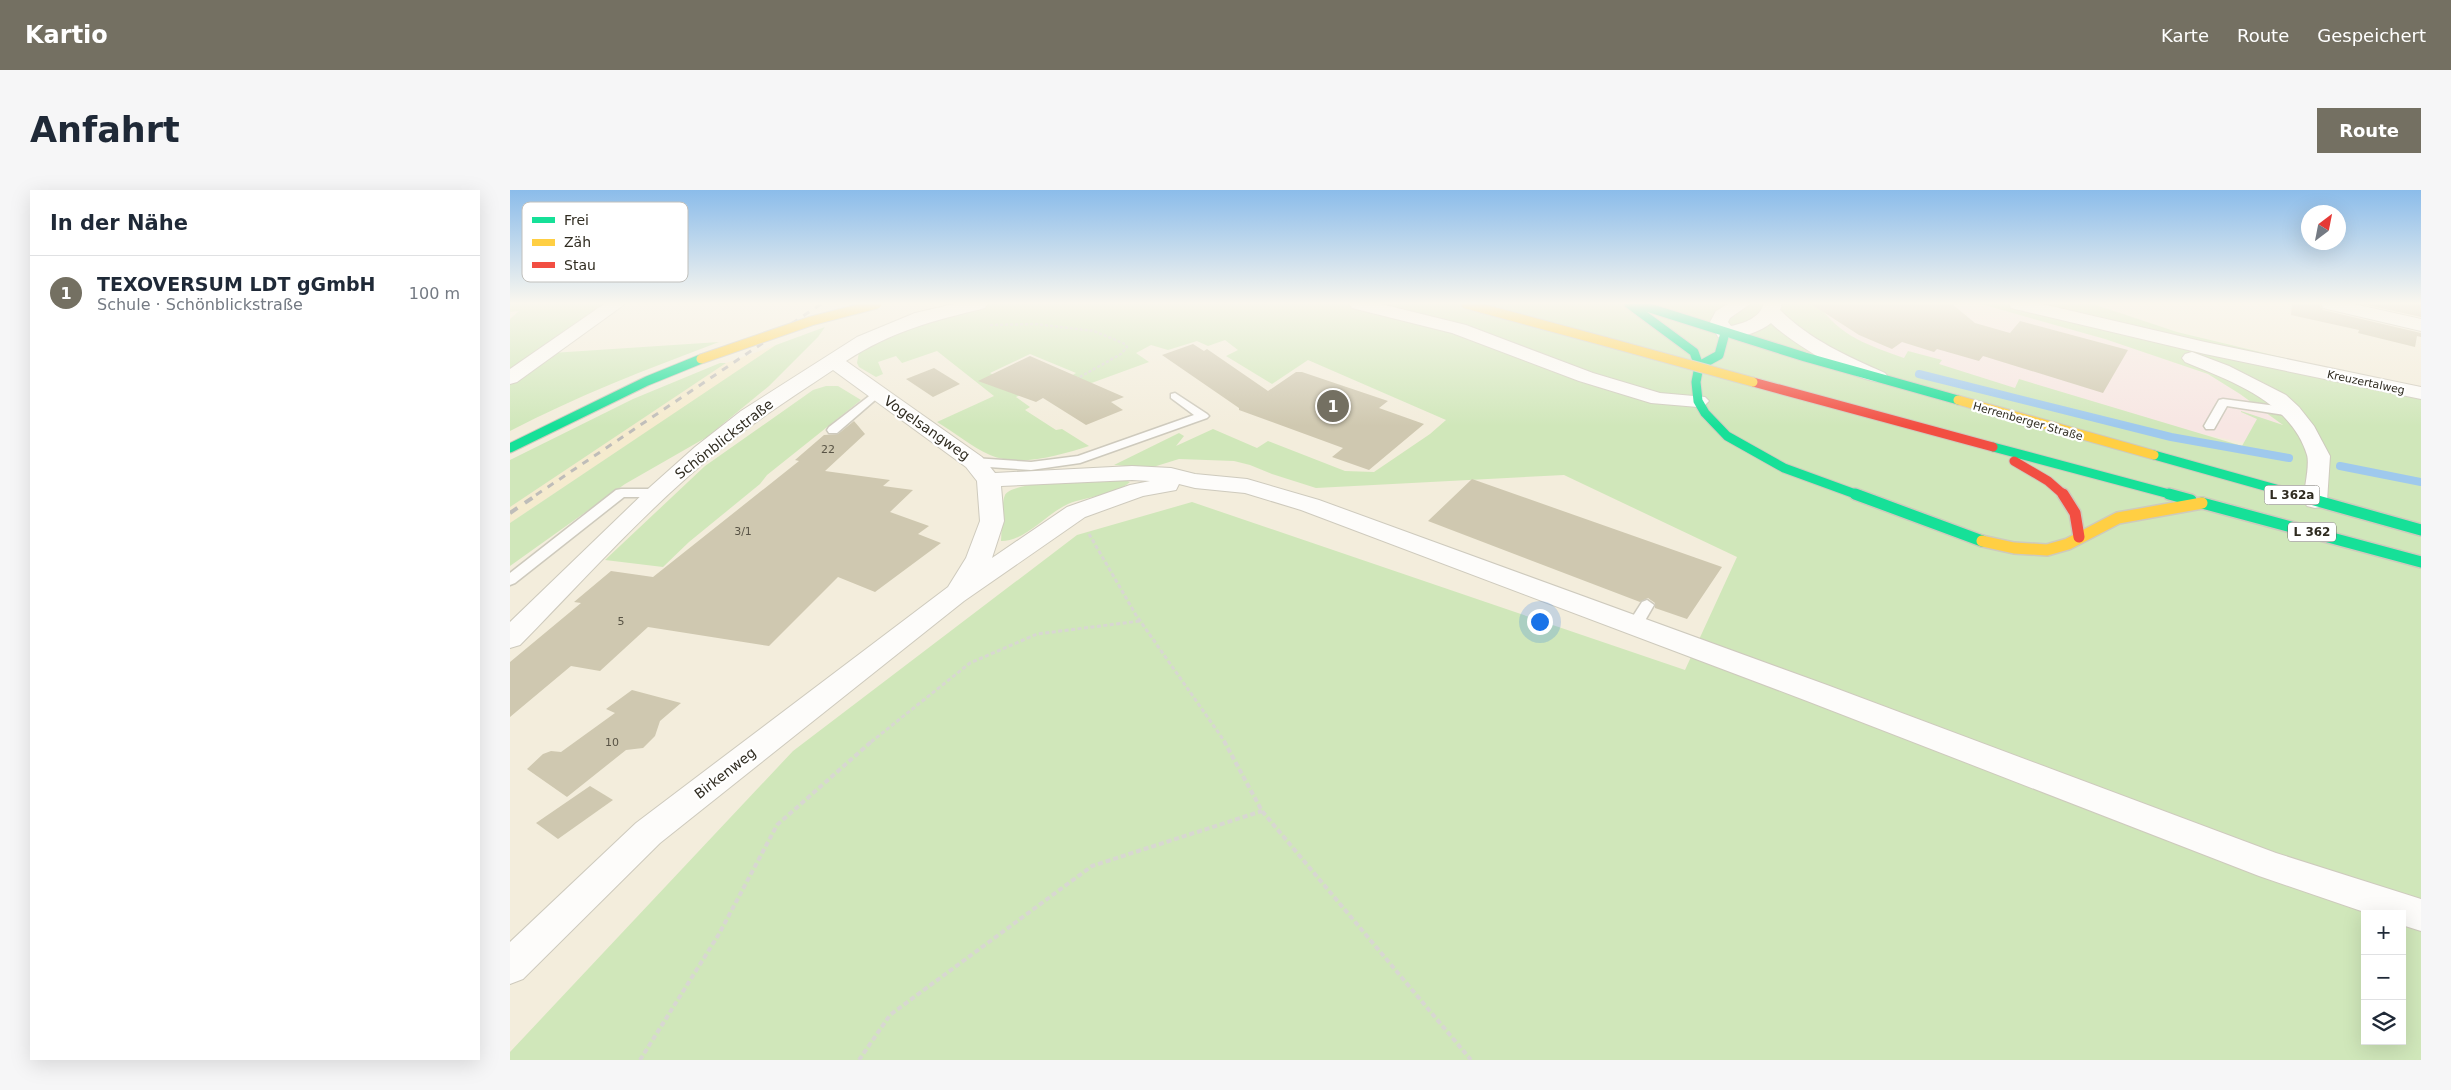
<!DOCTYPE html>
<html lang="de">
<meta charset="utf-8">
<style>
:root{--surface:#fff;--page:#f6f6f7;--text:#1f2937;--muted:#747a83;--line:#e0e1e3;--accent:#747062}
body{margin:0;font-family:"DejaVu Sans",sans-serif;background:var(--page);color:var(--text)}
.controls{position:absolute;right:15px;bottom:15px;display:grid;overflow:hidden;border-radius:0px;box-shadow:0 5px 20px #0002}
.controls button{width:45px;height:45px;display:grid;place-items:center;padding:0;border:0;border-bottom:1px solid var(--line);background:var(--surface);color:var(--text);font:25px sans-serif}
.compass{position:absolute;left:1791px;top:15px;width:45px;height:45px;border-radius:50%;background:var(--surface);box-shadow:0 5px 20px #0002;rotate:32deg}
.you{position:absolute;left:1029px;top:431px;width:18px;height:18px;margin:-12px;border:4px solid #fff;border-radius:50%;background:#1a73e8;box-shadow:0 0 0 8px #1a73e833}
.badge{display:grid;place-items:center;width:32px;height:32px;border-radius:50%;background:var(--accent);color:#fff;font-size:16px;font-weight:700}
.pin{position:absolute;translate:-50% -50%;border:2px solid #fff;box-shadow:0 1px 5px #0006}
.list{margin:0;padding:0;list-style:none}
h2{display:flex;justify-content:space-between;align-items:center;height:65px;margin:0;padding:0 20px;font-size:21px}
h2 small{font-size:16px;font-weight:400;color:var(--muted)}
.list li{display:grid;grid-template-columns:32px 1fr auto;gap:15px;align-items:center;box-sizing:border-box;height:75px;padding:0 20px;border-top:1px solid var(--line)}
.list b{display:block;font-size:19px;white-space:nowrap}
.list p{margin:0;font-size:16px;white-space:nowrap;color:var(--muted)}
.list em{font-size:16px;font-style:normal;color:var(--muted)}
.icon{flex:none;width:28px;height:28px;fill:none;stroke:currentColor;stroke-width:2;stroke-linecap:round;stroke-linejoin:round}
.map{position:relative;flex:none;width:1911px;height:870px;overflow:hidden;border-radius:0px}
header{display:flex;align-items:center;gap:30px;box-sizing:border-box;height:70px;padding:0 25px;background:var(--accent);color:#fff}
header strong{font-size:24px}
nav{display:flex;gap:28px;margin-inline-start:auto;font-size:18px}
.intro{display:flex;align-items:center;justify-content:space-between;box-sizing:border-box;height:120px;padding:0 30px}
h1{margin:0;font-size:35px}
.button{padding:12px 22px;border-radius:0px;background:var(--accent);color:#fff;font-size:18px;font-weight:700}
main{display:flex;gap:30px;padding:0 30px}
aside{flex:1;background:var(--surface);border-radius:0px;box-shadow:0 5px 20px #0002}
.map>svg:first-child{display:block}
</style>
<header>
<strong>Kartio</strong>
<nav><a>Karte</a><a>Route</a><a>Gespeichert</a></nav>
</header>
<div class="intro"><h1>Anfahrt</h1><a class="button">Route</a></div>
<main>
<aside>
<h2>In der Nähe<small></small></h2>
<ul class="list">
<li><span class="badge">1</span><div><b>TEXOVERSUM LDT gGmbH</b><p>Schule · Schönblickstraße</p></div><em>100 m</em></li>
</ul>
</aside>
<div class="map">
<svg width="1911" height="870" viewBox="0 0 1911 870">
<rect width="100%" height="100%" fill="#f3eddc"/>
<polygon fill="#f7e6e3" points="1281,114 1471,114 1595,149 1698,184 1730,204 1775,237 1756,257 1612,228 1391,173 1328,150"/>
<polygon fill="#f5ebce" points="269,154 129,247 0,333 0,317 216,173"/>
<g fill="#d0e7ba" fill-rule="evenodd">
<path d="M0 114H99L47 150 42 163 209 152C137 179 67 206 0 241V129L9 121 0 122Z"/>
<path d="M450 114H1308C1329 146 1360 156 1394 168L1398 161 1432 170 1429 174 1505 198 1509 189 1732 256 1747 229 1731 222V221L1773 235 1730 204 1698 184 1595 149 1471 114H1583L1667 142 1829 181 1911 198V870H0V862L283 561 567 345 682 312 1175 480 1227 367 1054 285 806 298 762 284 740 275 724 271 669 269 640 278 604 275 669 243 674 246 666 256 703 239 747 258 758 251 835 281 864 282 920 244 936 230 798 170 762 194 716 166 728 160 715 150 698 156 687 151 658 160 641 155 626 163 639 172 576 195 561 186 566 183 520 164 480 183 514 203 506 207 520 217 515 220 546 240 552 239 579 256C550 265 510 278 480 265 462 257 444 242 427 232L484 206 427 161 392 173 386 166 368 172 373 184 366 187 349 177 347 173 349 162 380 144 443 123ZM1855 724H1892V851H1855Z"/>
<polygon points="315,137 308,147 259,196 197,247 115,294 0,376 0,333 266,155"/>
<polygon points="210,173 216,173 0,317 0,270 123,209"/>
<polygon points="316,196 328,196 351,210 257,285 250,294 179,352 153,377 95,370 195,276 303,200"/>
<path d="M612 289 620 292C604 306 577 306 558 314 536 324 516 351 491 351 492 340 491 314 495 305 502 290 593 290 612 289Z"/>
</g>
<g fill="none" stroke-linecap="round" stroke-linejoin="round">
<g stroke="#9fc9ed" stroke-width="8">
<polyline points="1409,184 1661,247 1779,268"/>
<polyline points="1830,276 1911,292"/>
</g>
</g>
<g fill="#cfc8b0">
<polygon points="1301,114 1442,114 1465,133 1500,143 1510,131 1618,160 1593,203 1473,166 1469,171 1427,159 1424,162 1392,152 1382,159 1349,145"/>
<polygon points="1782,114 1809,114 1813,120 1911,143 1911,147 1907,146 1905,157 1848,143 1849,140 1781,125"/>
<polygon points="1852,114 1911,114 1911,127"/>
<polygon points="683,154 694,161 697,159 758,201 786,182 792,182 878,211 869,218 914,234 859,280 822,267 833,258 729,220 729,218 652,165"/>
<polygon points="520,166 614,207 601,212 613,220 576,235 533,208 526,212 468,191"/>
<polygon points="424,178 450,194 423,207 396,189"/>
<polygon points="344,231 355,244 315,281 380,290 373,296 403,300 380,322 419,336 408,344 431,353 365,402 328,387 259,456 138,437 90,481 61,476 0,527 0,472 71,413 64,412 101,381 143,387 289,271 285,270 314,245 328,244"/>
<polygon points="962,289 1212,377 1177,429 1145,418 1145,413 1138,408 1130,412 918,331"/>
<polygon points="122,500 171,513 150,531 145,546 133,558 116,560 57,607 17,579 33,564 41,561 51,562 105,523 96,519"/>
<polygon points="80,596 103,610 48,649 26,633"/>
</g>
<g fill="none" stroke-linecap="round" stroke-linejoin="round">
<defs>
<g id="lane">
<polygon points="367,200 371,201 371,205 327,243 319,243 317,240 319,237"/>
<polygon points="665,203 697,224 699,226 697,228 570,273 521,280 464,276 458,272 464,268 521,272 568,266 684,225 661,208 661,204"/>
<polygon points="1713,209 1781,218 1787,222 1781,226 1717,216 1704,239 1696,239 1694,236 1709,210"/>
<polygon points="111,299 147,299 153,303 147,307 114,307 5,393 0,395 0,383 106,300"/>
<polygon points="1137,410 1144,415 1129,441 1119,441 1116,437 1132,412"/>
</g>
<g id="street">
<polygon points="94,114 115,114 7,192 0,194 0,179"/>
<path d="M444 114H477L475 118C422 131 382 141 336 171L472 267 485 283 622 276 661 278 685 284 737 289 809 310 1317 495 1766 663 1911 709V741L1892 735V724H1860L1749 686 1297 511 791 320 735 303 685 298 669 294 666 300 633 306 575 327 454 411 150 653 13 789 0 794V752L126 633 438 397 456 368 470 331 467 291 456 277 323 180C281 208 240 234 202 266 133 323 73 391 10 455L0 458V432L139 298 185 257 231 221 347 147 405 123ZM622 290 640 291 620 295 557 317 482 368 494 331 491 296Z"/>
<polygon points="840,114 871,114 956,135 1083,183 1150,203 1195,207 1199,211 1195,215 1188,217 1141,213 1069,191 942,143 842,118"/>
<path d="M1218 114H1240L1220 128 1218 132 1221 136C1235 133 1249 128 1254 114H1272L1270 120C1300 150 1337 166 1375 183L1378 187 1375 191C1351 197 1279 151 1261 133 1249 143 1224 151 1208 147L1200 132 1206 121Z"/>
<polygon points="1499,114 1532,114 1695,152 1911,197 1911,209 1695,164 1501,118"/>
<polygon points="1811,114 1844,114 1911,129 1911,141 1813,118"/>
<path d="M1682 162 1719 176 1776 205 1789 217 1804 236 1820 266 1817 311 1813 316 1805 318 1797 316 1793 311C1794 300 1800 275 1797 265 1781 212 1721 191 1675 172L1672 168 1675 164Z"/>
</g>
<g id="fast-far1">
<polyline points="1119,114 1184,162 1189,176 1186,192 1188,211 1195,223 1217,246 1274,278 1348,305"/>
<polyline points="1127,114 1295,167 1448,210"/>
<polyline points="1189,176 1209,165 1215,143"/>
<polyline points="1483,257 1663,305"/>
<polyline points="0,258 137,191 191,169"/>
<polyline points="1644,265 1787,305"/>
</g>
<g id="fast">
<polyline points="1345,304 1472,351"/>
<polyline points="1659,304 1681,310"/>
<polyline points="1783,304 1911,340"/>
<polyline points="1692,313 1911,372"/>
</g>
<g id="slow-far1">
<polyline points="956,114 1097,152"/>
<polyline points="1448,210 1644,265"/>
</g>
<polyline id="slow" points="1472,351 1504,358 1537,360 1558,354 1608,328 1692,313"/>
<g id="jam-far1">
<polyline points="1243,192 1483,257"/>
<polyline points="1504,271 1538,291 1554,305"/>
</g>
<polyline id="jam" points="1553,304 1565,323 1569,347"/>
</defs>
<use href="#lane" stroke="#cecabd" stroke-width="3"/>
<use href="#street" stroke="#cecabd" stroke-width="2"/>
<use href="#fast-far1" stroke="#cecabd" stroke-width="11"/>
<use href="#fast" stroke="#cecabd" stroke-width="14"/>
<use href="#slow-far1" stroke="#cecabd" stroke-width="11"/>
<use href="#slow" stroke="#cecabd" stroke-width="14"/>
<use href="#jam-far1" stroke="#cecabd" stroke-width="11"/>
<use href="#jam" stroke="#cecabd" stroke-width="14"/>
<polyline stroke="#d8d7d2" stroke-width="2.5" stroke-dasharray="3 2" stroke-linecap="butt" points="480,135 525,134 584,141 615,154 617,157 611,164 568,188"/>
<g stroke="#d8d7d2" stroke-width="3" stroke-dasharray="4 2.5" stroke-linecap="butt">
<polyline points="579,344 626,425 715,552"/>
<polyline points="361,552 460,473 527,444 630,431"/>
</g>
<g stroke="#d8d7d2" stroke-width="4" stroke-dasharray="5 3" stroke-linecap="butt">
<polyline points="714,551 752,621 961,870"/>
<polyline points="130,870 209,744 267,635 362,551"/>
<polyline points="349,870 380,825 582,676 752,621"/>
</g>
<use href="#lane" fill="#fdfcfa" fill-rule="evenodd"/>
<use href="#street" fill="#fdfcfa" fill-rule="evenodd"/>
<use href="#fast-far1" stroke="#16e098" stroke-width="9"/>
<use href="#fast" stroke="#16e098" stroke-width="11"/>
<use href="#slow-far1" stroke="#ffcf43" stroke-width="9"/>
<use href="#slow" stroke="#ffcf43" stroke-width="11"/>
<use href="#jam-far1" stroke="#f24e42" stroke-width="9"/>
<use href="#jam" stroke="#f24e42" stroke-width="11"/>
<polyline stroke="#bfbdb9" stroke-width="3" stroke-dasharray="7 7" stroke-linecap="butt" points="26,305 311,114"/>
<polyline stroke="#bfbdb9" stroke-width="4" stroke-dasharray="9 9" stroke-linecap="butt" points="0,323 28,304"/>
<defs>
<g id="slow-bridge">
<polyline points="1097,152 1243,192"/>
<polyline points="191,169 301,131 367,114"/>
</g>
</defs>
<use href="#slow-bridge" stroke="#cecabd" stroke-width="11" stroke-linecap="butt"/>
<use href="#slow-bridge" stroke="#ffcf43" stroke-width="9"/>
</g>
<linearGradient id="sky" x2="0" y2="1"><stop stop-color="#8bbcea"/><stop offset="0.48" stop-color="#faf7ef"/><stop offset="1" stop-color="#faf7ef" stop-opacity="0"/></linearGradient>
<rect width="1911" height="236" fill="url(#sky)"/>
<g text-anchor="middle" stroke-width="4.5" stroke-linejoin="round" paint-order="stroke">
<g font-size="11" fill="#302c21" stroke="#fff">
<text transform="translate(1856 192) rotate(12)" y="4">Kreuzertalweg</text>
<text transform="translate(1518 231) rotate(16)" y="4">Herrenberger Straße</text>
</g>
<g font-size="11" fill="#585345">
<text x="318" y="263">22</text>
<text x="233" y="345">3/1</text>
<text x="111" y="435">5</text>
<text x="102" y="556">10</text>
</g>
<g fill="#fff" stroke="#6e6b64" stroke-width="1">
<rect x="1754.5" y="295.5" width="55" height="19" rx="4"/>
<rect x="1778" y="332.5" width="48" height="19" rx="4"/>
</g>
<g font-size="12" font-weight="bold" fill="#302c21">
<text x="1782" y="309">L 362a</text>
<text x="1802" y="346">L 362</text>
</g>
<g font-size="14" fill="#302c21" stroke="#fff">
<text transform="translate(417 238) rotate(35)" y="5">Vogelsangweg</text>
<text transform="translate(214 249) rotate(-38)" y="5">Schönblickstraße</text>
<text transform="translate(215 583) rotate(-38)" y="5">Birkenweg</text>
</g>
</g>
<rect x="12" y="12" width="166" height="80" rx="8" fill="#fff" stroke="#c1c0bc" stroke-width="1"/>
<rect x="22" y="27" width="23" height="6" fill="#16e098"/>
<rect x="22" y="49" width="23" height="7" fill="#ffcf43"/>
<rect x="22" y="72" width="23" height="6" fill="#f24e42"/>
<g font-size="14" fill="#302c21">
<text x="54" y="35">Frei</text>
<text x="54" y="57">Zäh</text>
<text x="54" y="80">Stau</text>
</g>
</svg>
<div class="controls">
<button>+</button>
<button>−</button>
<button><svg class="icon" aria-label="layers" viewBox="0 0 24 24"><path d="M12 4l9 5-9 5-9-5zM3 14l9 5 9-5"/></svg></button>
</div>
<svg class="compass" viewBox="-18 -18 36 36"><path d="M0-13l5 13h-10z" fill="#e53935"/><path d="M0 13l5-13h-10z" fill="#747a83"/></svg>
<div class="you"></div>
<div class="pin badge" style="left:823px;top:216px">1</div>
</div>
</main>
